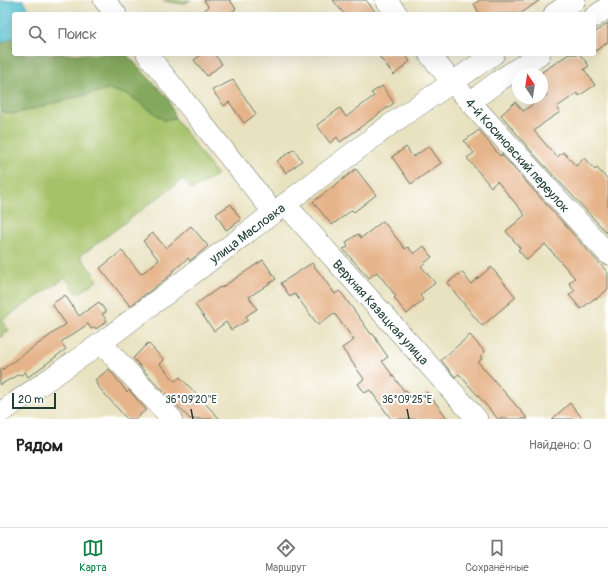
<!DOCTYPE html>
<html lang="ru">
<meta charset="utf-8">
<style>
:root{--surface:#fff;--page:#f6f6f6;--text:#222;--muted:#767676;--line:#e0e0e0;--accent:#0b8043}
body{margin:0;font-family:Pangolin,sans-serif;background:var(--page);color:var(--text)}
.compass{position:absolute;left:512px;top:68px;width:36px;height:36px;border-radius:50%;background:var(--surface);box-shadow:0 4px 16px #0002;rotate:348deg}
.scale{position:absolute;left:12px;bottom:10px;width:44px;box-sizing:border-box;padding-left:4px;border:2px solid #1f3d34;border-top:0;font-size:11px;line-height:14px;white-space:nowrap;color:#1f3d34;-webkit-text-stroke:3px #fff;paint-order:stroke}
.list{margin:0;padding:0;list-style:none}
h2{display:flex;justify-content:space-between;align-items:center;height:52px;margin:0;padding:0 16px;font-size:17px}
h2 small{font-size:13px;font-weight:400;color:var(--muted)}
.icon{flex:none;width:22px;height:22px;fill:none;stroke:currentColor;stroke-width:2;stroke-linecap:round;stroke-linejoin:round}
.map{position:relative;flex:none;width:608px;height:419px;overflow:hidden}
.search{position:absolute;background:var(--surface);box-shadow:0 4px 16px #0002;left:12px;right:12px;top:12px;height:44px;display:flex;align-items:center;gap:10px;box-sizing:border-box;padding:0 14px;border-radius:4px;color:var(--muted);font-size:15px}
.sheet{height:108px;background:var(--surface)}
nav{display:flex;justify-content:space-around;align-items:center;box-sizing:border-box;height:56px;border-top:1px solid var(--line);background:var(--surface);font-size:11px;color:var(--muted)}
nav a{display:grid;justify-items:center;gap:2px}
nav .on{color:var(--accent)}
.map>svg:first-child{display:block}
</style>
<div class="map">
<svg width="608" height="419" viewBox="0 0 608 419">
<rect width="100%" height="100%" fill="#fff"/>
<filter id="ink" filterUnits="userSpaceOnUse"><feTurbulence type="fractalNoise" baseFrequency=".025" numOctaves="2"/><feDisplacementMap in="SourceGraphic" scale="8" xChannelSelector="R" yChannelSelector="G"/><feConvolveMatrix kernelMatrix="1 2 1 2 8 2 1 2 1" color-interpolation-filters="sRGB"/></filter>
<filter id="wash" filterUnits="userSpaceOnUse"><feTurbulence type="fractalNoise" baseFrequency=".012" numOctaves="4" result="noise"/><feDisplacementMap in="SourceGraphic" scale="16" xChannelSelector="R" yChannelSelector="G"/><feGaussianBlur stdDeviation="0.9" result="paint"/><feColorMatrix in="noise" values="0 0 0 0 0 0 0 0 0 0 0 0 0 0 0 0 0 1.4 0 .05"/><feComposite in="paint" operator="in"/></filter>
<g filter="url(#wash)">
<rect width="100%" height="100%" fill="#e9e2c0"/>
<g fill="#a6c269" stroke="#62804e">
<polygon points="163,0 191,0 181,4 164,1"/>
<polygon points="108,89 129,95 164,120 175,118 217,175 192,190 183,179 80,256 98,280 78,294 65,278 2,320 9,331 0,338 0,111 13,114"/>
</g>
<polygon fill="#84a85d" stroke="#527248" points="14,37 14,54 126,54 169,99 175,118 164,120 129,95 108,89 13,114 0,111 0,44"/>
<polygon fill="#59c3d3" stroke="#3c8084" points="0,0 3,1 7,0 23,0 32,14 14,14 14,37 0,44"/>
<g id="blocks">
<g fill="#e6b48a">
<polygon points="204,0 230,0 236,9 228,14 203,14 208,6"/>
<polygon points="333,0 366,0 377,14 344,14"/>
<polygon points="480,0 540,0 520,14 480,14 474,4"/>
<polygon points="608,23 608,42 594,52 594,33"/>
<polygon points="202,54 214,54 222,64 207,76 194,60"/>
<polygon points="377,54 404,54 410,61 394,75"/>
<polygon points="569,54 580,54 589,66 584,69 595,85 579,96 577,93 557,107 560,112 545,122 534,131 557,157 563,152 576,166 584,158 595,170 597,168 608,180 608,234 532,152 501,115 515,102 523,111 547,95 542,88 542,72"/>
<polygon points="233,80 256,114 244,123 229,102 224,106 212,90"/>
<polygon points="382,86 394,103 340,142 337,137 330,143 317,125 340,108 346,117 374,96 371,93"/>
<polygon points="479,130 500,156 501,154 608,273 608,289 596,299 595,298 581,309 569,295 575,290 569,283 575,278 545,244 527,260 518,250 520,248 506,231 525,215 497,181 491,187 467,158 474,153 464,141"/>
<polygon points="429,146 441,163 411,184 392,157 406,147 413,157"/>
<polygon points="294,149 302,161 286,173 277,161"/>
<polygon points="356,169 376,195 354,212 352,210 332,225 313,202"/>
<polygon points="231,204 241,220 226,230 216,214"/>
<polygon points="383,221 405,249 408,247 414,254 424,246 432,257 421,266 435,283 420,295 423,300 407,314 394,298 396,296 377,272 369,278 343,249 348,247 346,242 358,234 361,238"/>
<polygon points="191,226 208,246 190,261 188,258 171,273 172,274 130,306 100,268 122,251 141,274 159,260 143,241 153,233 166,248"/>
<polygon points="263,260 276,279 249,297 257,309 246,316 248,320 231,330 226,322 214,331 195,305 220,287 221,288"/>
<polygon points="312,263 335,294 339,291 343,295 371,334 373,334 377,340 377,341 388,357 382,361 404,391 406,390 414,401 427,392 448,419 391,419 370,390 365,393 358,384 364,379 342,348 354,340 334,313 318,325 295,294 290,297 281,283"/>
<polygon points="491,267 516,297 482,326 447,283 462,272 471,284"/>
<polygon points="65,295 79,316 99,302 106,312 102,314 107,321 96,329 95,327 91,329 88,324 61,342 66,349 46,364 28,377 25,372 21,375 19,374 0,385 0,371 66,324 52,304"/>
<polygon points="470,335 485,352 480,357 482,359 478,362 528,419 498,419 459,374 455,377 441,360"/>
<polygon points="148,343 164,360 160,364 175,381 180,377 220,419 190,419 144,371 133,358"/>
<polygon points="109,369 127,392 129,390 146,410 135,419 127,419 96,384 97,383 95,380"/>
<polygon points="570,403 583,419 552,419"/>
</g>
</g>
</g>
<g filter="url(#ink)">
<use href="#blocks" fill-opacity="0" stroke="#667765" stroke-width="1"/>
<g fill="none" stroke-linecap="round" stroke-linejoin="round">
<defs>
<g id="minor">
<polyline points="104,0 116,14"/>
<polyline points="386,0 397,14"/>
<polyline points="554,14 575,0"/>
<polyline points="594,17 608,7"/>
<polyline points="147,54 274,213"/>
<polyline points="429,54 452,82 608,254"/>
<polyline points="470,102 500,80 540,54"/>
<polyline points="285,204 477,419"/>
<polyline points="101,343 172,419"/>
<polyline points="0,413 101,343 391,124 494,54"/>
</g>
</defs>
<use href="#minor" stroke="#667765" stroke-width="22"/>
<use href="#minor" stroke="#fff" stroke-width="21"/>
</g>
</g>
<path fill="none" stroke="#1f3d34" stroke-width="1.5" d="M191 409 193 419M407 409 409 419"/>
<g text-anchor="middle" stroke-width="4" stroke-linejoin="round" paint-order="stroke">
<g font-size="13" fill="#1f3d34" stroke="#fff">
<text transform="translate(518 155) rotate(48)" y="5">4-й Косиновский переулок</text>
<text transform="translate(247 233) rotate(-37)" y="5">улица Масловка</text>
<text transform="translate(381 312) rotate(48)" y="5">Верхняя Казацкая улица</text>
</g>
</g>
<g font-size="10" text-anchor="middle" fill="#1f3d34" stroke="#fff" stroke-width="4" stroke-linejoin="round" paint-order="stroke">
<text x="191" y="403">36°09'20"E</text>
<text x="407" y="403">36°09'25"E</text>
</g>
</svg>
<svg class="compass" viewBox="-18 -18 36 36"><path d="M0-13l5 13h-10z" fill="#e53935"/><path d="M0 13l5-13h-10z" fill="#767676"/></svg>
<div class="scale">20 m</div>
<div class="search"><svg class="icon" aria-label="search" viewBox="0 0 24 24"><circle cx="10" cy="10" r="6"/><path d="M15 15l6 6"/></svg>Поиск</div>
</div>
<section class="sheet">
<h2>Рядом<small>Найдено: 0</small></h2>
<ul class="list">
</ul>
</section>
<nav>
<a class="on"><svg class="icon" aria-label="map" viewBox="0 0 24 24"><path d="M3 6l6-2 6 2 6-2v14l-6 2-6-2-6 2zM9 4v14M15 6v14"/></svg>Карта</a>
<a><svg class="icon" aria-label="directions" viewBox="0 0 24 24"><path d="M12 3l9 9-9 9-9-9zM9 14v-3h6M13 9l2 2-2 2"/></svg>Маршрут</a>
<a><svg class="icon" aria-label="saved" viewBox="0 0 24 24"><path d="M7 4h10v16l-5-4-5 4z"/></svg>Сохранённые</a>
</nav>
